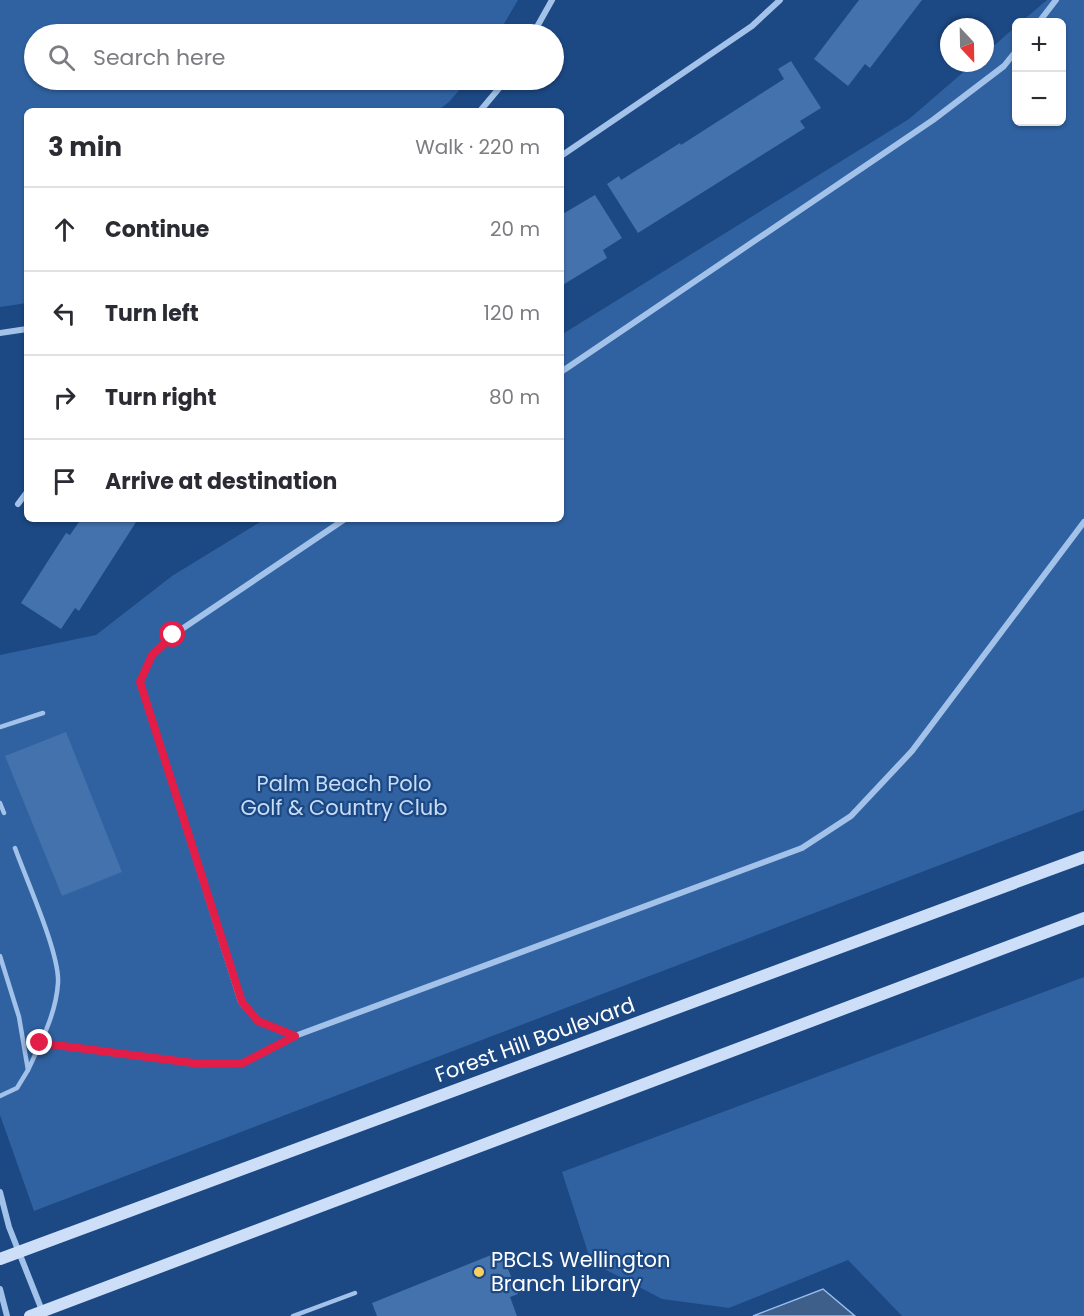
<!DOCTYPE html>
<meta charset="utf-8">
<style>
:root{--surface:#fff;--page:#f7f7f7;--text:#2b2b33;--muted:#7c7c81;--line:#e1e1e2}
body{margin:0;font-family:Poppins,sans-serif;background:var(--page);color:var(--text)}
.controls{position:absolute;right:18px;top:18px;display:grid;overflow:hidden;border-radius:9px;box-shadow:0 2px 4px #0004}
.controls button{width:54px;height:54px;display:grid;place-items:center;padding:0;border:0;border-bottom:2px solid var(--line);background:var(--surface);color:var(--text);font:30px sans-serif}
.compass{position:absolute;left:940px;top:18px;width:54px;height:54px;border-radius:50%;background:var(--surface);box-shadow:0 2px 4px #0004;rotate:158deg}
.stop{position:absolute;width:18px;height:18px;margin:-14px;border:4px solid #e11d48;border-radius:50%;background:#fff}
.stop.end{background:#e11d48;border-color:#fff;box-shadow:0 2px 6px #0008}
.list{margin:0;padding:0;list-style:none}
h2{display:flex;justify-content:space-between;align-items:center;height:78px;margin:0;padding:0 24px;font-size:26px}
h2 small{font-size:20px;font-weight:400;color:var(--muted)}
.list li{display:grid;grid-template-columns:39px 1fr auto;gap:18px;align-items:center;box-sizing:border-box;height:84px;padding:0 24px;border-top:2px solid var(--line)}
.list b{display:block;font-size:22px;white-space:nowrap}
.list em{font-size:20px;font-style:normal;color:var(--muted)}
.icon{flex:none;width:33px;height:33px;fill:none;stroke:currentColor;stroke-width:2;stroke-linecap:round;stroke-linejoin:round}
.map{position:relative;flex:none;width:1084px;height:1316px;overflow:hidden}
.search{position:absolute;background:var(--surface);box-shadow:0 2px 4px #0004;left:24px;top:24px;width:540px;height:66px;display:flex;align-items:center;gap:15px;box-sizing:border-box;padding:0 21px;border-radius:33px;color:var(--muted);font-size:22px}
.panel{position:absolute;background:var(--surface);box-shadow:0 2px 4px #0004;left:24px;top:108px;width:540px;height:414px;border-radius:9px}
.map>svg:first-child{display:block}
</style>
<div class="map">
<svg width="1084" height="1316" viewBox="0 0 1084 1316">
<rect width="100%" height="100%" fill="#1c4883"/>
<g fill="#3062a1">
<polygon points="0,0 518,0 498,34 34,34 34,80 468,80 449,102 437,111 27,111 27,303 0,307"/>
<polygon points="1047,0 1084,0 1084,810 34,1211 0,1115 0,655 96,635 172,576 265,519 561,519 561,335 909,119 974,63 985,63 985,54 1016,26 1016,122 1062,122 1062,22 1021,22"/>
<polygon points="1084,977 1084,1316 902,1316 848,1260 729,1308 662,1299 591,1262 562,1172"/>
</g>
<polygon fill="#3e5f8a" stroke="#95bdec" stroke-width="1.5" points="823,1289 855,1316 753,1316"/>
<g fill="#4472ac">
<polygon points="859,0 922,0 870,68 865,64 848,86 814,59"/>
<polygon points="791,61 821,108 800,121 805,128 638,233 607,184 619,176 621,180 680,143 681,145 784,79 778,69"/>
<polygon points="595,195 622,238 603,250 607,258 561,286 561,215"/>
<polygon points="81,519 138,519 79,611 75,608 61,629 21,603 66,533 70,535"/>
<polygon points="66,732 122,872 62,896 5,756"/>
<polygon points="501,1251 518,1294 510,1297 517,1316 377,1316 372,1303"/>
</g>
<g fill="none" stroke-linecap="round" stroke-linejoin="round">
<g stroke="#a2c2ea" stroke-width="4.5">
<polyline points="0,727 43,713"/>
<polyline points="0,803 4,813"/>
<path d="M15 848C26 879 60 954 58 983 56 1014 41 1042 28 1070"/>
<polyline points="0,956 19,1017 28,1070 17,1088 0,1096"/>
<polyline points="40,1043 201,1064 243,1063 295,1036"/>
<polyline points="293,1316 355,1293"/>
</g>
<g stroke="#a2c2ea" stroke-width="6">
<polyline points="1039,22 1056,0"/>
<polyline points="533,34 552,0"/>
<polyline points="480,111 506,80"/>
<polyline points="561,156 752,26 780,0"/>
<polyline points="0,333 27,329"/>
<polyline points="561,372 933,120 1004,66 1016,51"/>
<polyline points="18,504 27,492"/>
<polyline points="345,519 173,635 152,655 140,682 241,1002 258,1021 295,1036 802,848 851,816 912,751 1084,522"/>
<polyline points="0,1192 9,1227 43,1313"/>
<polyline points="0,1289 7,1316"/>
</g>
<g stroke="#cddff8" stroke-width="12">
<polyline points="0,1259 1084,857"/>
<polyline points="30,1316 1084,918"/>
</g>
</g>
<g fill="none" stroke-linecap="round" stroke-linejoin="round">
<polyline stroke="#e11d48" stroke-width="8" points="40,1043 201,1064 243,1063 295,1036 258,1021 242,1002 140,682 152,655 173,635"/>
</g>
<circle fill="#facf5f" stroke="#1c4883" stroke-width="2" cx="479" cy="1272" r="6"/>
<g text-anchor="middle" stroke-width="4.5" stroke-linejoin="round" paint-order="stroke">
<g font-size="21" fill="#c6dcf8" stroke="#1c4883">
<text x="344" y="791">Palm Beach Polo<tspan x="344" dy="24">Golf &amp; Country Club</tspan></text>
</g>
<g font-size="21" fill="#fff" stroke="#1c4883">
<text transform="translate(535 1040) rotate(-20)" y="7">Forest Hill Boulevard</text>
</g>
<g font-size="21" fill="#fff" stroke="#1c4883" text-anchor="start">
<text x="491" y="1267">PBCLS Wellington<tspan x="491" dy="24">Branch Library</tspan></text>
</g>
</g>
</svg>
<div class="controls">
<button>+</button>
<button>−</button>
</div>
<svg class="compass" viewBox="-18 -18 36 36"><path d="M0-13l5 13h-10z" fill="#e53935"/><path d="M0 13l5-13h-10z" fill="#7c7c81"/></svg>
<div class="stop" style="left:173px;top:635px"></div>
<div class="stop end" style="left:40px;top:1043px"></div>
<div class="search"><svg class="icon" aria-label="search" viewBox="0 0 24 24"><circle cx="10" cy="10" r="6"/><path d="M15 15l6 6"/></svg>Search here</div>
<section class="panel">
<h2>3 min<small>Walk · 220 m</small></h2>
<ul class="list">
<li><svg class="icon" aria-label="ahead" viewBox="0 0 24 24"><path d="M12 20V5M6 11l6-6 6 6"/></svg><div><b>Continue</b></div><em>20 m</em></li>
<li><svg class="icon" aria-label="left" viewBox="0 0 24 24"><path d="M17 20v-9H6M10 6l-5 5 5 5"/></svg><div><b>Turn left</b></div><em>120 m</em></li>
<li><svg class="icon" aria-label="right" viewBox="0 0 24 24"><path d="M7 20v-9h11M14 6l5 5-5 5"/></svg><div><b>Turn right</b></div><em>80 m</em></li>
<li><svg class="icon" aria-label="arrive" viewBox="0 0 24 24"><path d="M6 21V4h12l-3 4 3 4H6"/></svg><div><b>Arrive at destination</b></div></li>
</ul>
</section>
</div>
